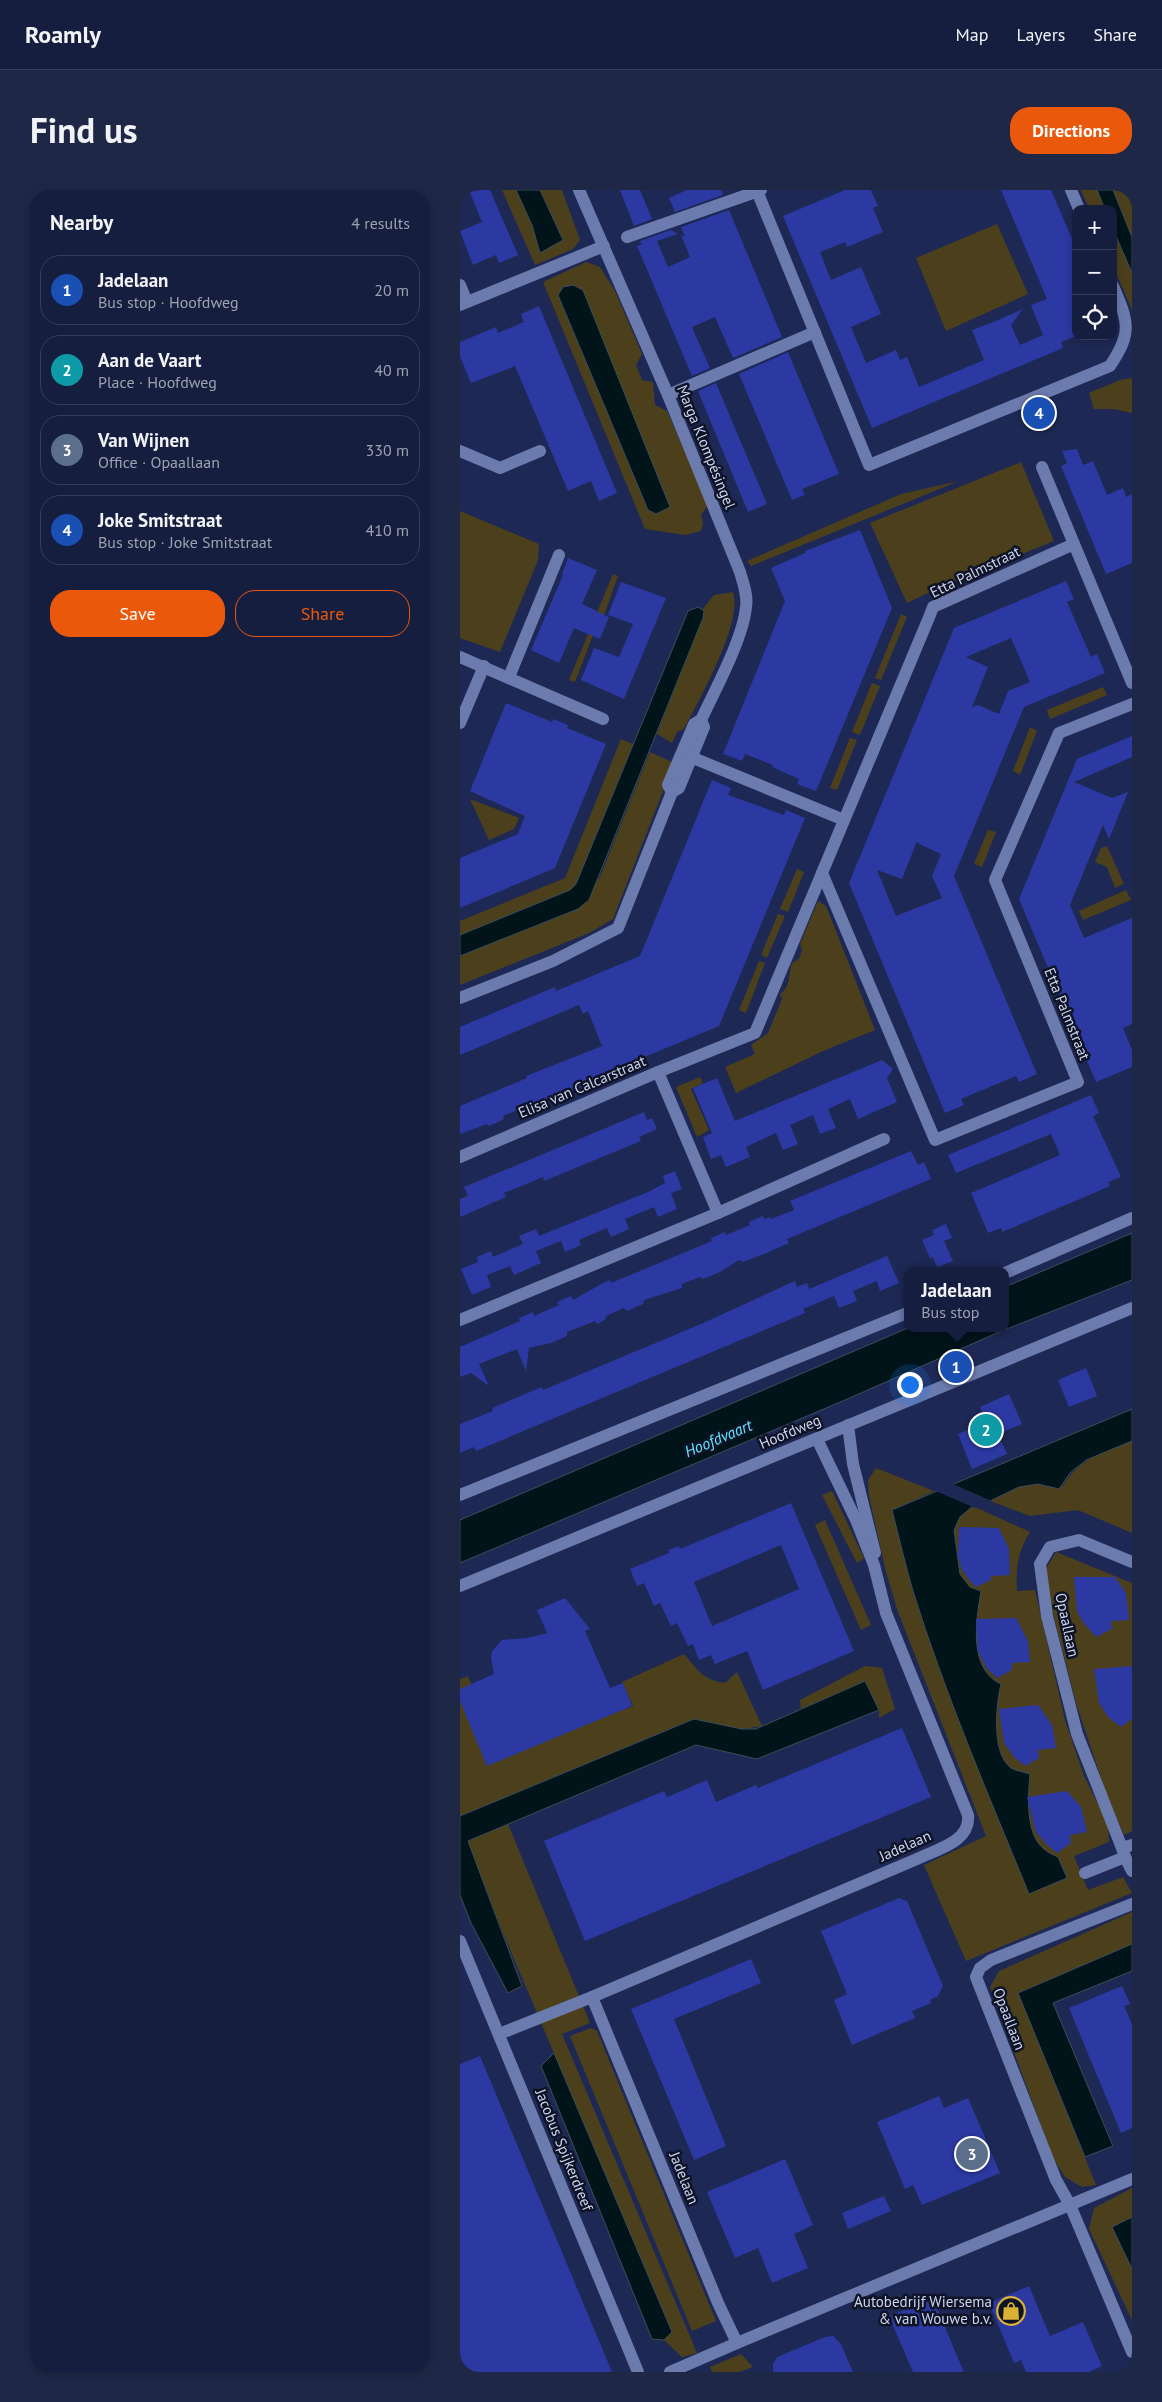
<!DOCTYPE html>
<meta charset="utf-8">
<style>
:root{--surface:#161e3f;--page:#1f2746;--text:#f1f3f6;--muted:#9ea2b0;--line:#353c59;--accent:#ea580c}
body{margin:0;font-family:"PT Sans",sans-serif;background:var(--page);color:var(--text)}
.controls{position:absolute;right:15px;top:15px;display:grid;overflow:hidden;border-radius:10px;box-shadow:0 2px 8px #0003}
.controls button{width:45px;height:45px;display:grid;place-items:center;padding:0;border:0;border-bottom:1px solid var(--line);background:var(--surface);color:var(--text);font:25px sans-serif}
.you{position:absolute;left:449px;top:1194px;width:18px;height:18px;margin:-12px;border:4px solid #fff;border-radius:50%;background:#1a73e8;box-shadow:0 0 0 8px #1a73e833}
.badge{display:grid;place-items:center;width:32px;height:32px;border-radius:50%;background:var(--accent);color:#fff;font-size:16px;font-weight:700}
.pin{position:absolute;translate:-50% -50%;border:2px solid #fff;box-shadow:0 1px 5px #0006}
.popup{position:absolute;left:444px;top:1077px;width:105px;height:65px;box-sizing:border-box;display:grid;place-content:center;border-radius:10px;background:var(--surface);filter:drop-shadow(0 1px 4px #0005);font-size:16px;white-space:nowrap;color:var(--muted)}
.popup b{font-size:19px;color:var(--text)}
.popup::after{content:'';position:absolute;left:50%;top:100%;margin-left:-10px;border:10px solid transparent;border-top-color:var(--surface)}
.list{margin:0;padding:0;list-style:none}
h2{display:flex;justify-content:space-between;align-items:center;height:65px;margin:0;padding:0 20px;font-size:21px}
h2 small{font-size:16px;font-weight:400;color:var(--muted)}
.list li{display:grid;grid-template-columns:32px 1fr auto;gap:15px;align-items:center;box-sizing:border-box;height:70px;margin:0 10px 10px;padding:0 10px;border:1px solid var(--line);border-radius:20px}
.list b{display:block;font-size:19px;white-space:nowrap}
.list p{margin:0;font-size:16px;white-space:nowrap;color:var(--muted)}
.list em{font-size:16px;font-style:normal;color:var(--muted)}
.actions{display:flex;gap:10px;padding:15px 20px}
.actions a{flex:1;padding:11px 0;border:1px solid var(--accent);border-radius:20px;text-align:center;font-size:18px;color:var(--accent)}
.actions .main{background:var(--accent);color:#fff}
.icon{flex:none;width:28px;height:28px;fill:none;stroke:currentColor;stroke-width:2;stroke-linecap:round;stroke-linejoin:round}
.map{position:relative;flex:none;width:672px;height:2182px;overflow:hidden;border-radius:20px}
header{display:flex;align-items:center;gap:30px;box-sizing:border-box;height:70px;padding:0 25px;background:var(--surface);border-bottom:1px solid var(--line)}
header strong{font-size:24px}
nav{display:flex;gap:28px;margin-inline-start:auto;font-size:18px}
.intro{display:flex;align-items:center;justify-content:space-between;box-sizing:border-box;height:120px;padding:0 30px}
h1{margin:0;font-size:35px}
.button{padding:12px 22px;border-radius:20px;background:var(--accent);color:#fff;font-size:18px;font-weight:700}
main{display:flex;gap:30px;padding:0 30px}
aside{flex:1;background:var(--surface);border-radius:20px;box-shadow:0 2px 8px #0003}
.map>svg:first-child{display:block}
</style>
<header>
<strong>Roamly</strong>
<nav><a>Map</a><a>Layers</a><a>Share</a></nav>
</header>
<div class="intro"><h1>Find us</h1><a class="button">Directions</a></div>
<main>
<aside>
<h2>Nearby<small>4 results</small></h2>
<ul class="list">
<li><span class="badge" style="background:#1a4fb4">1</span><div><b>Jadelaan</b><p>Bus stop · Hoofdweg</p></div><em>20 m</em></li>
<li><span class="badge" style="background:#0f9aa8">2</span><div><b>Aan de Vaart</b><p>Place · Hoofdweg</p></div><em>40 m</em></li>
<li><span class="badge" style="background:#5c6f8a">3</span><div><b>Van Wijnen</b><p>Office · Opaallaan</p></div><em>330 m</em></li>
<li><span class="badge" style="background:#1a4fb4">4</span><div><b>Joke Smitstraat</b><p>Bus stop · Joke Smitstraat</p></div><em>410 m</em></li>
</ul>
<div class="actions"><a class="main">Save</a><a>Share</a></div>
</aside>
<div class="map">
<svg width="672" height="2182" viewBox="0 0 672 2182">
<rect width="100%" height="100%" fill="#1e2854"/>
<g fill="#4c401c" fill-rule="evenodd">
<polygon points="42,0 56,0 72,35 80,63 103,49 80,0 102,0 120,50 113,59 75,75"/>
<polygon points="621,0 637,0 645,19 629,19"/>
<polygon points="653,0 669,0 672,8 672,47"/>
<polygon points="537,34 568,104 486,141 456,68"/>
<polygon points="653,39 672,83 672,120 653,76"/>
<path d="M126 72 140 77 155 101 182 164 176 175 182 190 193 192 195 215 207 221 248 315 241 325 243 333 241 341 225 345 185 339 83 92ZM113 95 123 100 209 317 188 320 98 106 103 97Z"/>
<polygon points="672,188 672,223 653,219 634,219 629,203 660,190"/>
<polygon points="561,272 594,351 476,399 447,413 410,333"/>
<polygon points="499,291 291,376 287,371 441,304"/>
<polygon points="0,321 79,354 78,370 40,462 0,448"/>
<polygon points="153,384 158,386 144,425 141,424 115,492 109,490"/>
<path d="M273 402C283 433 239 510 224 539L217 542 212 553 197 544 243 428 244 421 242 420 254 405Z"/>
<polygon points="441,424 447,427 421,490 415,488"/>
<polygon points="412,493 420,496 400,545 392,542"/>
<polygon points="643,497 647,505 590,529 587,520"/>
<polygon points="570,537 577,541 560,585 553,581"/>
<polygon points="390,548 397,550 377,600 370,598"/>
<polygon points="161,549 173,554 116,694 110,700 0,745 0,731 105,688"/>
<polygon points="190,562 214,573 153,729 129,743 0,795 0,766 118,719 140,687"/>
<polygon points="10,609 59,628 54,639 29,650"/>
<polygon points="528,640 536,642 522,677 514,674"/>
<polygon points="647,656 664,694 655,698 647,677 635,672 641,658"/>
<polygon points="337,679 344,682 328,722 320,719"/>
<polygon points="666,700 671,710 623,730 619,721"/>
<path d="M358 711 366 716 415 840 363 861 276 903 265 877 295 864 291 855 308 843 322 809 320 804C331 797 328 785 332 773L339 769 342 760 340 754Z"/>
<polygon points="318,724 325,726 307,768 301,765"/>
<polygon points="299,771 305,773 286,823 279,820"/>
<polygon points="240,887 243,893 231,899 249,940 237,947 216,897"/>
<path d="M672 1251V1343L618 1320 570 1326 530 1311 559 1297 578 1294 587 1297 603 1296C618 1270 645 1260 672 1251Z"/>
<path d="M416 1278 474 1301 432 1320 452 1400 474 1464 569 1704 607 1687 598 1667C594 1665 588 1663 584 1659 565 1644 568 1606 570 1584 565 1582 556 1581 551 1578 531 1563 536 1515 541 1494 508 1479 516 1431 521 1402L510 1397 500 1384 494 1340 500 1327 513 1316 570 1342C557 1364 556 1376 557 1401L575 1400 605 1530 624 1586 648 1634 649 1652 614 1666 628 1700 663 1687 672 1703 506 1771 464 1675 526 1646 438 1422 426 1382 409 1306 408 1290Z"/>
<polygon points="372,1301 404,1368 397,1373 362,1305"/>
<polygon points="365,1330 411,1435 401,1440 355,1335"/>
<polygon points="596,1362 672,1393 672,1641 664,1645 646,1603 616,1513 587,1400 585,1380"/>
<path d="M224 1464C238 1480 243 1490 265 1493L277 1482 302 1536 282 1539 233 1529 0 1626V1489L8 1486 20 1517 70 1557 173 1516 162 1492Z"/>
<polygon points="405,1476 422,1478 435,1519 419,1528 419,1520 405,1491 341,1519 340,1510"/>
<polygon points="48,1634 130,1833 102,1844 237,2163 222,2167 204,2150 212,2142 44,1745 7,1651"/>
<polygon points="672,1722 672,1754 558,1803 636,1995 622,1997 605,1987 593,1968 530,1797 539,1781"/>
<polygon points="131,1838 137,1841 256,2131 232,2141 110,1846"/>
<polygon points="672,1998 672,2027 652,2037 672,2079 672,2130 629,2039 634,2018"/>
<polygon points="281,2164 293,2177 279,2182 252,2182 250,2177"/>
</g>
<g fill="#001419" stroke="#3d4e5a">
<polygon points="56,0 80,0 103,50 80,63 72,35"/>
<polygon points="637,0 653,0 672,47 672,83 653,39 653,19 645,19"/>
<polygon points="113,95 123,100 210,317 196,324 188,320 98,105 103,97"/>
<polygon points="238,417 244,421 243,428 129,710 118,719 0,766 0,745 110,700 116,694 228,421"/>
<polygon points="672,1043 672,1090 539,1142 392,1207 0,1373 0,1330 448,1138 545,1138 545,1097"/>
<path d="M672 1219V1251L626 1270 610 1283 599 1299 578 1294 559 1297 530 1311 513 1316 500 1327 494 1340 500 1384 510 1397 521 1401C516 1431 508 1479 541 1494 536 1515 531 1563 551 1578 556 1581 565 1582 570 1584 568 1606 565 1644 584 1659 588 1663 594 1665 598 1667L607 1688 569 1704C528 1604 485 1504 453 1401 445 1374 439 1347 432 1320Z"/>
<polygon points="405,1491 419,1520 297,1569 236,1555 8,1651 62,1796 48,1803 11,1733 0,1705 0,1626 234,1529 282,1539 296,1539"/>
<polygon points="672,1754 672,1781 593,1813 653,1956 625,1967 558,1803"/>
<polygon points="94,1863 212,2142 204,2150 192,2149 81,1876"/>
<polygon points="672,2027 672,2079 652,2037"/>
</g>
<polygon fill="#1e2854" points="488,1292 532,1311 515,1318 471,1299"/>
<g fill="#2c39a2" fill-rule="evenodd">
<polygon points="9,0 30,0 58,65 39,73 36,65 13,75 0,41 22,32"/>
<polygon points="160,0 180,0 192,29 174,36"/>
<polygon points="227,0 261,0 263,5 215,22 209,8"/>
<polygon points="385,0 411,0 418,16 413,18 423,42 387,57 385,52 360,62 371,90 401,77 421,124 391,137 406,173 436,160 440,170 447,167 459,197 524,170 512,140 531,133 563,119 551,135 560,155 583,145 571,115 587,109 541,0 591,0 616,58 616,146 601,152 603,158 412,238 323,26"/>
<polygon points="269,20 322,147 273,168 255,127 232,137 250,178 232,186 177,56 182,54 180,51 211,40 218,44 197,51 208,77 230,67 221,45 225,47 221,37"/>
<polygon points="79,116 157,303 139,311 131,291 108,301 55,176 11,193 0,166 0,152 36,137 38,143 64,132 61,124"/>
<polygon points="328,162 379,284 342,299 345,305 332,310 279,184"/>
<polygon points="256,193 307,314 288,322 238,201"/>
<polygon points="617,259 623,275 633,271 647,305 663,298 666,307 672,304 672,373 646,384 601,276 607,273 602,261"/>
<polygon points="400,340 432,418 356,601 337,594 339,589 312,577 313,575 285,564 282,571 263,564 325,411 311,378 345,363 345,361"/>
<polygon points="108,368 137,380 122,414 149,427 140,449 114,438 99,473 71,460 103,385 102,384"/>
<path d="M606 391 614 409 607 412 631 467 637 464 645 483 564 517 494 686 577 884 559 892 556 886 501 909 504 915 485 923 389 693 494 438ZM551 448 570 492 548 501 539 524 518 515 512 517 528 477 506 467ZM457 651 459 654 481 664 472 686 482 708 436 726 417 680 442 689Z"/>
<polygon points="161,392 206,408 164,509 121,490 134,458 159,467 173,434 148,425"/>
<polygon points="46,513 92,532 93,529 108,535 107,538 146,554 95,678 0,718 0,668 58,644 65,626 10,601"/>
<polygon points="672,546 672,567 614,592 652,608 668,602 649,649 643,635 610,715 624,748 672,728 672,834 663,838 672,860 672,877 636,892 559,709 617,569"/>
<polygon points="252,590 271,598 268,605 324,625 326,620 345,628 259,836 127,891 129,894 120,897 112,901 111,898 85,909 86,911 70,918 69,915 43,926 44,929 36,933 28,936 27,934 0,944 0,916 67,888 66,886 142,856 128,821 123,824 119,815 0,865 0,837 95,797 96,801 180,766"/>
<polygon points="422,870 433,879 427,888 437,912 398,929 390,909 368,919 376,938 360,944 353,925 330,935 338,954 323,960 316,943 286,957 290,967 266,977 261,965 251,969 243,947 252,943 233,898 257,888 275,931"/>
<polygon points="631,905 639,923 633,926 661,987 648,992 650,996 641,1000 542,1042 541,1038 528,1043 511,1003 600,965 591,944 496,983 488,965"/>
<polygon points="184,922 187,930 192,928 197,939 179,947 181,951 84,991 83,987 64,995 44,1003 46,1007 0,1027 0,1009 8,1006 4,997"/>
<polygon points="451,961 458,975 464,972 471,989 327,1049 329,1053 304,1064 283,1072 279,1070 260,1082 243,1089 240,1087 222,1094 222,1098 184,1110 183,1114 167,1121 164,1118 146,1126 145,1130 137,1134 135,1131 107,1142 107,1146 91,1153 69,1158 66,1181 57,1159 19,1174 29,1196 11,1183 0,1187 0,1157 60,1131 59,1128 73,1122 74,1126 99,1115 97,1112 111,1106 113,1110 143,1093 150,1090 151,1093 252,1051 251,1048 265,1042 266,1045 290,1035 289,1032 303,1026 304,1029 310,1027 311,1029 334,1020 330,1011"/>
<polygon points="215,981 222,999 211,1003 217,1019 198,1027 194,1017 165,1029 169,1039 151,1047 147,1038 119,1050 121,1055 105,1062 101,1051 76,1061 81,1073 54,1085 50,1076 27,1085 31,1097 12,1105 1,1079 18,1072 17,1067 31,1061 33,1067 63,1054 59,1046 76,1039 79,1046 188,1002 205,993 203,986"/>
<polygon points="486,1034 492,1048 484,1051 493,1071 477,1077 473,1067 470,1068 462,1050 474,1045 472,1040"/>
<polygon points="427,1066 439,1093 420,1101 417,1091 393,1101 397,1111 379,1118 374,1106 343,1119 345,1123 338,1126 16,1261 14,1257 0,1263 0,1234 33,1221 32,1218 82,1197 83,1200 241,1134 335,1091 337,1097 347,1093 349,1099"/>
<polygon points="626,1178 637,1206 609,1217 598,1190"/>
<polygon points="549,1204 562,1234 538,1244 547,1264 512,1279 498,1244 515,1237 512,1229 523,1225 520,1217"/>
<path d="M331 1313 394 1461 303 1500 287 1461 255 1474 251 1465 239 1470 233 1454 228 1456 217 1433 211 1436 200 1413 194 1416 184 1393 177 1396 170 1379 209 1363 208 1360 219 1356 220 1359ZM321 1355 339 1399 252 1436 234 1392Z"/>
<polygon points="499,1337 539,1338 549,1359 550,1385 531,1386 531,1390 516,1397 511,1392 502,1380 498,1366"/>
<polygon points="614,1387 655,1387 666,1403 669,1430 651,1431 652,1439 636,1447 623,1432 617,1421"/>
<polygon points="105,1408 130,1439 125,1441 150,1498 163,1493 172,1516 27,1576 0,1511 0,1499 34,1484 31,1468 32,1461 42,1450 67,1448 87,1443 77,1420"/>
<polygon points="556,1428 568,1451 570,1472 552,1473 552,1480 537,1488 527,1479 518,1461 516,1429"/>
<polygon points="672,1476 672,1529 661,1537 648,1527 639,1513 634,1479"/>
<polygon points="578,1515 592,1535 596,1558 578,1560 579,1568 565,1576 554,1567 544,1553 539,1519"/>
<polygon points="442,1538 471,1607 125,1751 84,1651 204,1601 207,1607 247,1590 256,1612 296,1595 298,1598"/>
<polygon points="607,1601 621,1617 627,1642 610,1645 611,1653 597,1663 587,1655 576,1642 567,1607"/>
<polygon points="439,1708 447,1711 483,1796 478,1806 470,1810 471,1813 452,1821 455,1828 392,1855 374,1810 387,1804 361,1741"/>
<polygon points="291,1769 301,1793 214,1829 266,1956 234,1970 171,1819"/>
<polygon points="662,1796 670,1814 664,1816 672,1834 672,1938 661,1943 609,1818"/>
<polygon points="20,1866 152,2182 0,2182 0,1874"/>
<polygon points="479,1906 484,1918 508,1908 540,1983 462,2015 453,1995 445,1999 417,1932"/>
<polygon points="325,1969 353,2035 334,2044 348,2078 312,2093 298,2058 275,2068 247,2002"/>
<polygon points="424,2006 431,2021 388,2039 382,2023"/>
<polygon points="569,2096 590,2146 623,2132 642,2176 629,2182 566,2182 561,2170 554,2173 529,2113"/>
<polygon points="473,2108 497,2166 504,2182 453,2182 431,2131 430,2126"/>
<polygon points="373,2146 381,2154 393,2182 313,2182 313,2174 317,2167 365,2147"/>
</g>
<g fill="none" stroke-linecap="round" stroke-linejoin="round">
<g stroke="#6c7bae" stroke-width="12">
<path d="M119 0 208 205 280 382C283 393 288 405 286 417 283 449 255 500 241 530L234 534 208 595 212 602"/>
<polyline points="611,0 619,19"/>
<path d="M297 1 409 275 650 176C672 143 669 133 653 96"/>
<polyline points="167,47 301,0"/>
<polyline points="0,95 7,112"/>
<polyline points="0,115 144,56"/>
<polyline points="208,205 355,142"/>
<polyline points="0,261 40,278 80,261"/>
<polyline points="582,277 614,354"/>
<polyline points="0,467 143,529"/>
<polyline points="49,487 99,365"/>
<polyline points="672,493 614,354 473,417 470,425 362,683 475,950 618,892 535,690 599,543 672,514"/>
<polyline points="0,533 24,476"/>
<polyline points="226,565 384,630"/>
<polyline points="0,808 93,771 158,738 212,602 219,598 244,537 241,530"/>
<polyline points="198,882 295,843 362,683"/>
<polyline points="0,967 198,882 258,1023"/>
<polyline points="545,1083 672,1028"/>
<polyline points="0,1130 258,1023 424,949"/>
<polyline points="388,1235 393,1274 415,1363"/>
<path d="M357 1249 396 1330 414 1375 426 1423 508 1625C511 1652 477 1659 457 1669L132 1807 258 2113 277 2153 672 1989"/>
<polyline points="0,1305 447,1123"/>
<polyline points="0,1396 672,1118"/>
<polyline points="662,1658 617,1544 587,1426 580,1374 590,1357 619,1350 672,1372"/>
<polyline points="665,1667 672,1681"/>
<polyline points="625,1683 665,1667 662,1658 672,1655"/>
<polyline points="672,1714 531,1770 520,1778 516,1787 596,1990 610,2015 672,2162"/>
<polyline points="0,1751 178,2182"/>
<polyline points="39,1844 132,1807"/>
<polyline points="210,2182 277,2153"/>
</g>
</g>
<defs>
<symbol id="shop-ring" viewBox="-11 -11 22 22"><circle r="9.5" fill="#0e1326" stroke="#dab334" stroke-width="1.5"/><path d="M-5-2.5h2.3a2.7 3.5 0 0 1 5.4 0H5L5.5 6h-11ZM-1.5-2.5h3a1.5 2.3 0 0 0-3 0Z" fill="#dab334"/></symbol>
</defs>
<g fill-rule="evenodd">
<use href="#shop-ring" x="535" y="2105" width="32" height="32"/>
</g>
<g text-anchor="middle" stroke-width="5" stroke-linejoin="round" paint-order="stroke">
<g font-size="15" fill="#ccd5f1" stroke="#0e1326">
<text transform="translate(246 257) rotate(68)" y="5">Marga Klompésingel</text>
<text transform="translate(515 382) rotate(-26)" y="5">Etta Palmstraat</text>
<text transform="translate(607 824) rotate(68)" y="5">Etta Palmstraat</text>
<text transform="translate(122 897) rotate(-23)" y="5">Elisa van Calcarstraat</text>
<text transform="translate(330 1242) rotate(-23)" y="5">Hoofdweg</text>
<text transform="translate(607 1435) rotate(78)" y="5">Opaallaan</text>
<text transform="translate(445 1656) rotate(-24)" y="5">Jadelaan</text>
<text transform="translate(549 1829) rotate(69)" y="5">Opaallaan</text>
<text transform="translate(104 1960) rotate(68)" y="5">Jacobus Spijkerdreef</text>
<text transform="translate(224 1988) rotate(68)" y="5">Jadelaan</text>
</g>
<g font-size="15" fill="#ccd5f1" stroke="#0e1326" text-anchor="end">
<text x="532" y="2117">Autobedrijf Wiersema<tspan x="532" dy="17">&amp; van Wouwe b.v.</tspan></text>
</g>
<g font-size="16" font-style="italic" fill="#61e5fd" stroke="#0e1326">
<text transform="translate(258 1248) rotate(-23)" y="6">Hoofdvaart</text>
</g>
</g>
</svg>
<div class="controls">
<button>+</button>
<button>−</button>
<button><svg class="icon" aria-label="locate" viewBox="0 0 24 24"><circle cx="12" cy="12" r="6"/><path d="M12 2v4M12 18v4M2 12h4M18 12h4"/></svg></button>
</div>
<div class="you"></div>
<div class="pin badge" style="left:496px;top:1177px;background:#1a4fb4">1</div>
<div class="popup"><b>Jadelaan</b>Bus stop</div>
<div class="pin badge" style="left:526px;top:1240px;background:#0f9aa8">2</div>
<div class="pin badge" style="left:512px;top:1964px;background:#5c6f8a">3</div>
<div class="pin badge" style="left:579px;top:223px;background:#1a4fb4">4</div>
</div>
</main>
